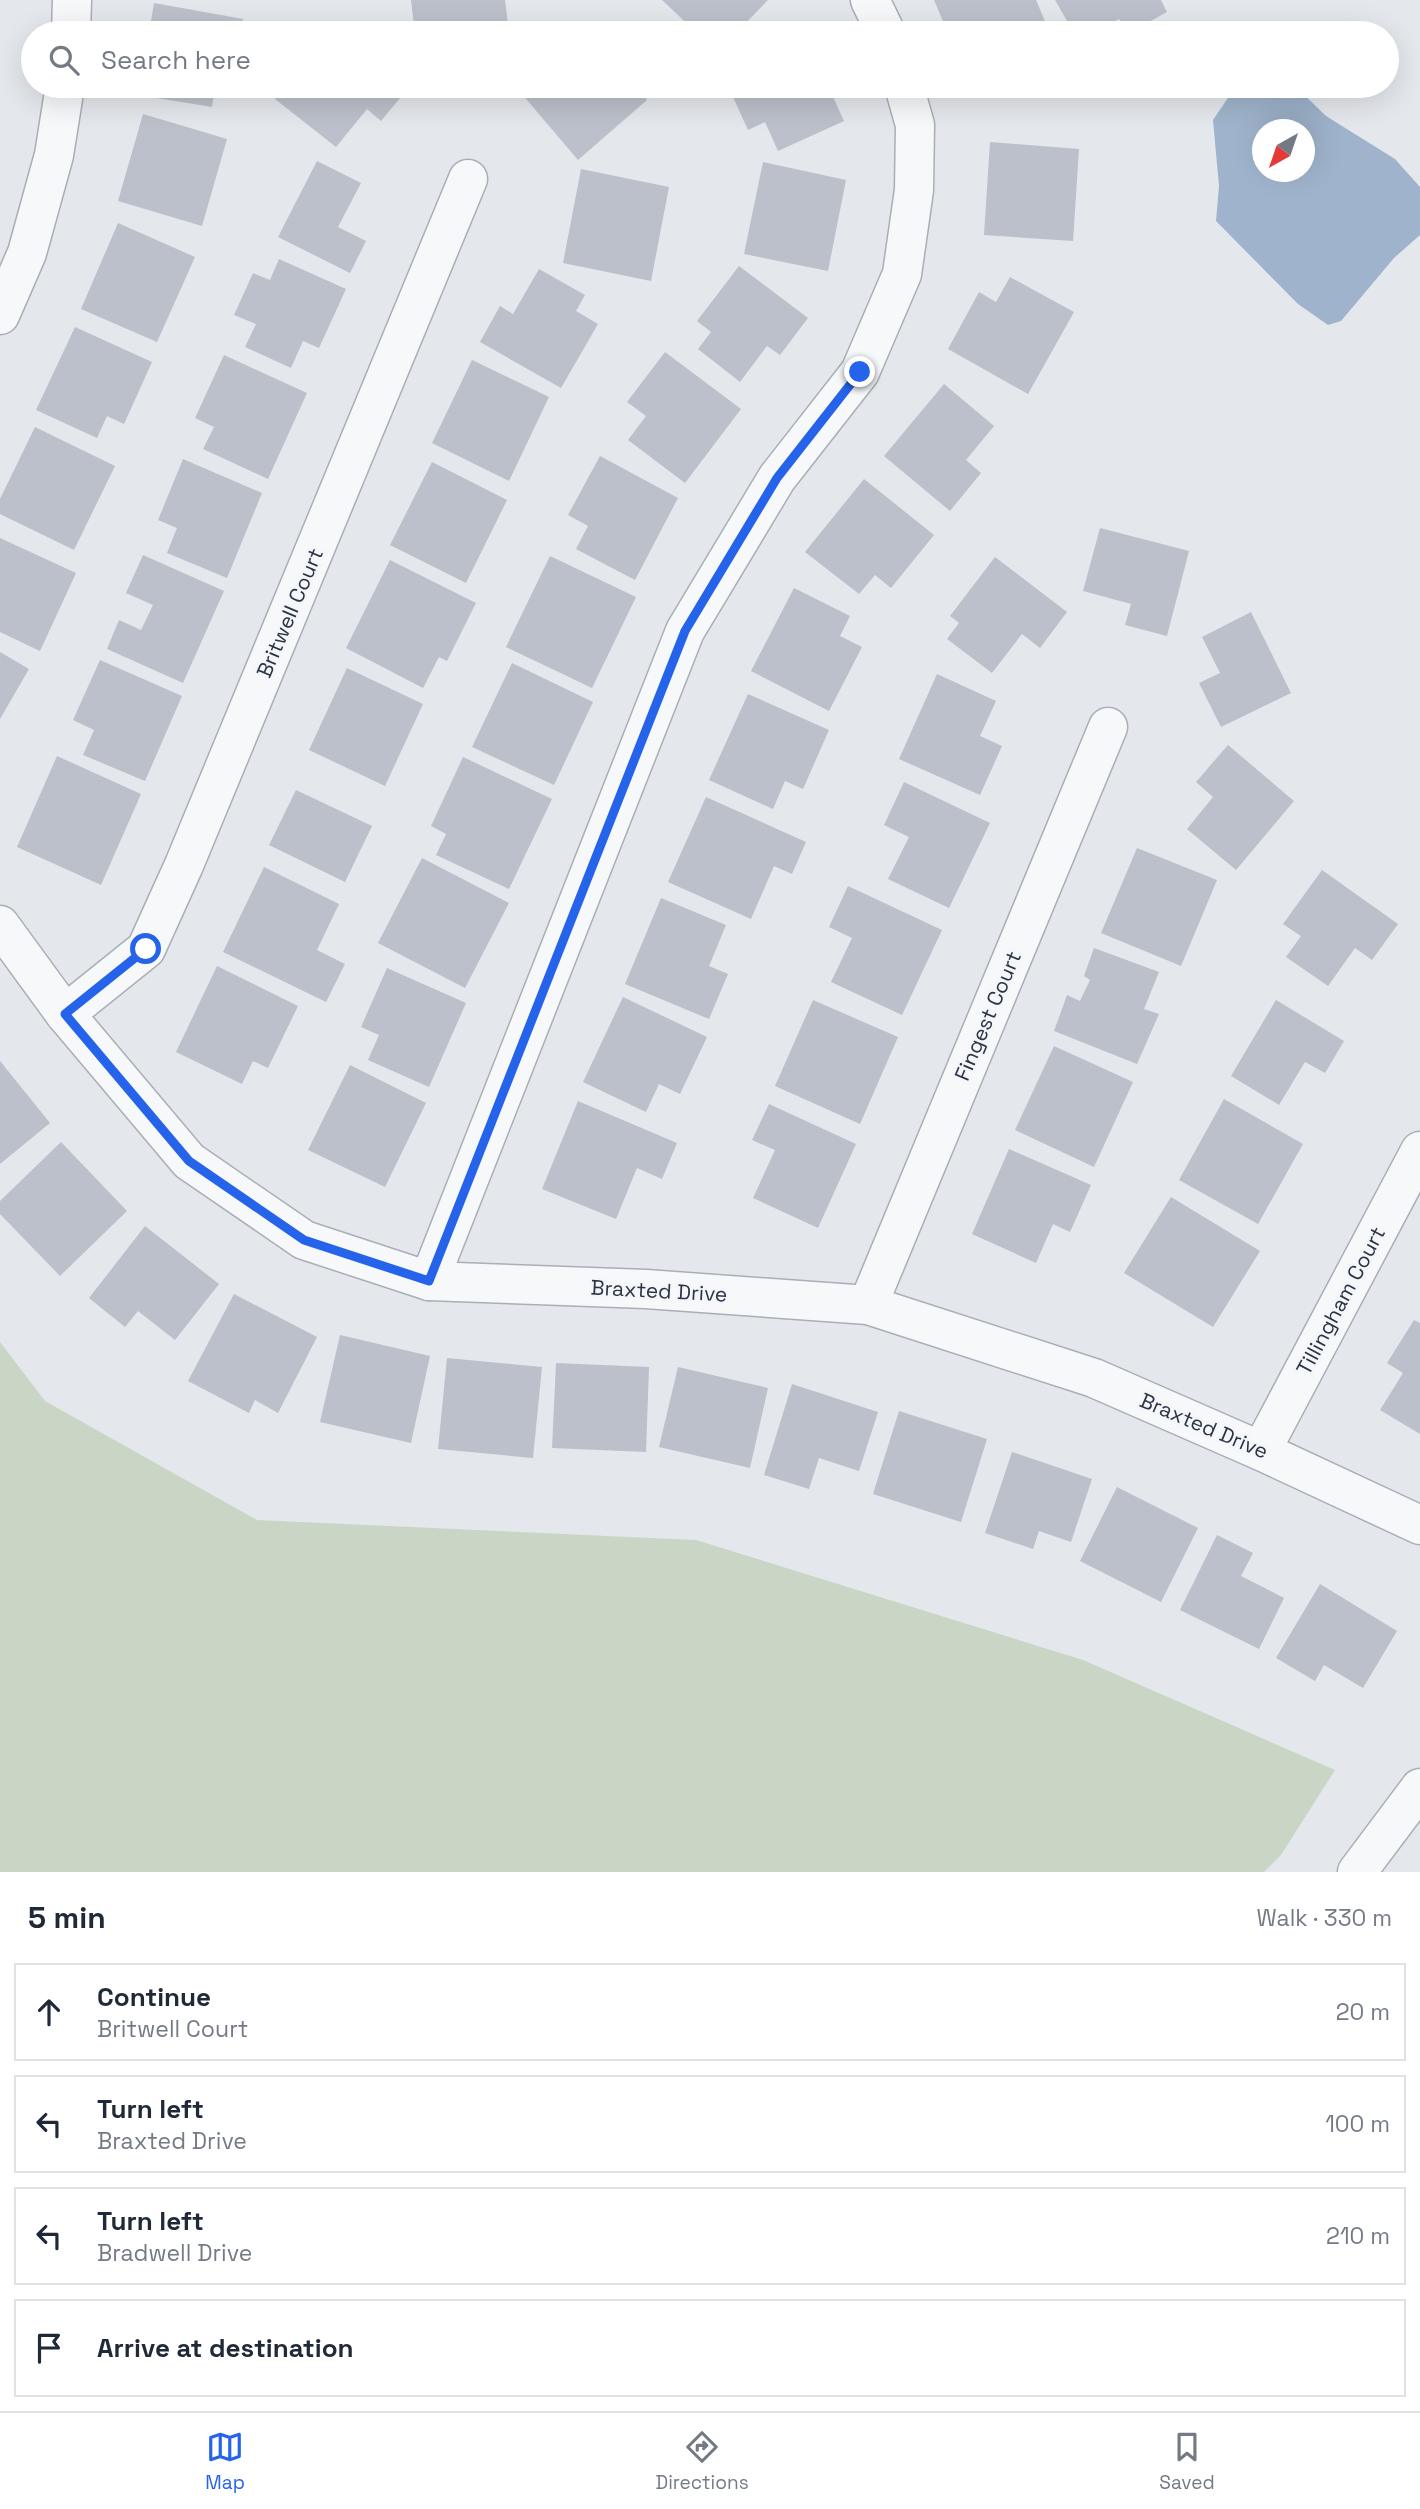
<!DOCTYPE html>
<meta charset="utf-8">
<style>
:root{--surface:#fff;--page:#f6f6f7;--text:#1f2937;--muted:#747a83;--line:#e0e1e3;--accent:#2563eb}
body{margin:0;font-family:"Space Grotesk",sans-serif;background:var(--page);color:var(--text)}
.compass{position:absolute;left:1252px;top:119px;width:63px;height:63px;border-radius:50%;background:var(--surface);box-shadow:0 7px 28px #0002;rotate:220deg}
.stop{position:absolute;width:21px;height:21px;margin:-16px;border:5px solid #2563eb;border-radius:50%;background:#fff}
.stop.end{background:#2563eb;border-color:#fff;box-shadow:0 2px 7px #0008}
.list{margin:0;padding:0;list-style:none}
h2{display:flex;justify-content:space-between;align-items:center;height:91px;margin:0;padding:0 28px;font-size:30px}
h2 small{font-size:23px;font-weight:400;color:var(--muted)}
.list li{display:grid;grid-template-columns:46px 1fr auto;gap:21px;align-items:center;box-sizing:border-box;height:98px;margin:0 14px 14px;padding:0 14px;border:2px solid var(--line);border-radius:0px}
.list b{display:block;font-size:26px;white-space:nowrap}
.list p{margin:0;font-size:23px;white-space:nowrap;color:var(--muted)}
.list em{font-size:23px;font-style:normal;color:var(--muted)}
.icon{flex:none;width:38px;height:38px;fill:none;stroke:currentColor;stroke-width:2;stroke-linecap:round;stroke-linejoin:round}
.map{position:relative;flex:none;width:1420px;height:1872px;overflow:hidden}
.search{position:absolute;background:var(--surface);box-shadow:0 7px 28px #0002;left:21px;right:21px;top:21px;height:77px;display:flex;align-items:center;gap:18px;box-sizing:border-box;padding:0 24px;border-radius:38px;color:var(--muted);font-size:26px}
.sheet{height:539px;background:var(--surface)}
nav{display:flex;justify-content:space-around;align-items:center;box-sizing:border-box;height:98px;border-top:2px solid var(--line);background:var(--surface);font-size:19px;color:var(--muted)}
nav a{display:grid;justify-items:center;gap:4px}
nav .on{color:var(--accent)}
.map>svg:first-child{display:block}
</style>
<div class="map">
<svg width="1420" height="1872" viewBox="0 0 1420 1872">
<rect width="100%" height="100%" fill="#e4e7ec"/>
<polygon fill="#c9d6c5" points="0,1342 45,1401 257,1520 696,1540 1083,1660 1335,1770 1281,1855 1264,1872 0,1872"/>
<path fill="#9fb4cc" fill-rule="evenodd" d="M1236 86H1295L1326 116 1395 159 1420 187V235L1394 258 1341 321 1328 325 1298 304 1216 221 1219 186 1213 120ZM1262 130H1304V172H1262Z"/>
<g fill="#bbc0ca">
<polygon points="411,0 505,0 509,33 415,33"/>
<polygon points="662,0 768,0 736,33 697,33"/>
<polygon points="934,0 1036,0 1050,33 948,33"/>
<polygon points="1055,0 1161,0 1167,12 1129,33 1119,19 1094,33 1074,33"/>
<polygon points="154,3 243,19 240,33 149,33"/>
<polygon points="140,86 215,86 212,107 138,95"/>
<polygon points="286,86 296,86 308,96 316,86 410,86 381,121 367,109 336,147 275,99"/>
<polygon points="518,86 634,86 647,100 578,160 516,87"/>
<polygon points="728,86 828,86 844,121 778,151 765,122 748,130"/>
<polygon points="143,114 227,139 202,226 118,201"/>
<polygon points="990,142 1079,149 1073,241 984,235"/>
<polygon points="317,161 361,183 338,227 366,241 350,273 278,237"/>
<polygon points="763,162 846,180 828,271 744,254"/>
<polygon points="581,169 669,187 651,281 563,263"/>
<polygon points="118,223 195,257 157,342 81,309"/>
<polygon points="279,259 346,289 319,348 303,341 291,368 245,347 256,324 234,315 253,273 270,280"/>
<polygon points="739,266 808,318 780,355 767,346 740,382 698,349 711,332 697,321"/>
<polygon points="539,269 585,295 576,311 598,324 561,388 480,342 500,306 513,314"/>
<polygon points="1010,277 1074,312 1028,394 948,349 979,292 996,302"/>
<polygon points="75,327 152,362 124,424 107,416 97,438 36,410"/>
<polygon points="665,352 741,409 685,483 628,440 646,416 627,402"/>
<polygon points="224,355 307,393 268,479 203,449 214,427 195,418"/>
<polygon points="472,360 549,397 509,481 432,443"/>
<polygon points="944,384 994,426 966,460 981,473 950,511 884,456"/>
<polygon points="35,427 115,466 74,550 0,514 0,499"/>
<polygon points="600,456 678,498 635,580 576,549 588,526 568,515"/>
<polygon points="183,459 262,493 227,578 167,553 177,528 158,520"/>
<polygon points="432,462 507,500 466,583 390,545"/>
<polygon points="864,479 934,535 891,588 875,575 859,594 805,552"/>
<polygon points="1100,528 1189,551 1167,636 1125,625 1131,604 1083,591"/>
<polygon points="0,538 76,573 40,651 0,632"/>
<polygon points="143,555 224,591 183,683 107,649 119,620 141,630 153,605 126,593"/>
<polygon points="550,556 636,597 592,688 506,647"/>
<polygon points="995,557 1067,612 1040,648 1022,634 992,673 947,639 959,623 950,616"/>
<polygon points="390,560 476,603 447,661 439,657 423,688 346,648"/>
<polygon points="794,588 850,616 840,636 862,647 829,711 751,671"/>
<polygon points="1251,612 1291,693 1221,727 1199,683 1220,673 1202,637"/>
<polygon points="0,652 29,669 0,719"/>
<polygon points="100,660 182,696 145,781 83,755 94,730 73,720"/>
<polygon points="512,663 593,702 554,785 472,747"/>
<polygon points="347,668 423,704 385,786 309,750"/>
<polygon points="937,674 996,701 980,736 1002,746 980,795 899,759"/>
<polygon points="748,694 829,730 803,789 785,781 773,809 709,780"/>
<polygon points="1228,745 1294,801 1236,870 1187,829 1213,797 1196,782"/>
<polygon points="57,756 141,794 101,885 17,847"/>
<polygon points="463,757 552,799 509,889 436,855 446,834 431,826"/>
<polygon points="904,782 990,823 949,908 888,879 909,837 884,825"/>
<polygon points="296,790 372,826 345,882 269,845"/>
<polygon points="706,797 806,842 792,874 774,866 751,919 668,882"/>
<polygon points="1137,848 1217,880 1181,966 1101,933"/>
<polygon points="422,858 509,903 465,988 378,943"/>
<polygon points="264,867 339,904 317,950 345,964 326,1002 223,952"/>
<polygon points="1322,870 1398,924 1372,960 1355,948 1328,986 1286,957 1301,936 1283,924"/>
<polygon points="848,886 942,930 902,1015 831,982 852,938 829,927"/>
<polygon points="661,898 726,925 709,966 728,974 709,1019 625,984"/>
<polygon points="1094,948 1159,972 1144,1009 1159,1014 1137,1064 1054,1031 1067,995 1080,1001 1090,980 1084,976"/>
<polygon points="217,966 298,1006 268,1068 253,1061 242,1084 176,1052"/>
<polygon points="387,968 466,1003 429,1087 368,1060 379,1035 361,1027"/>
<polygon points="623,997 707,1037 680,1094 659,1084 646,1112 583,1082"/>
<polygon points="813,1000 898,1037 860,1124 775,1086"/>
<polygon points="1276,1000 1344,1041 1325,1073 1305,1062 1279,1105 1231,1076"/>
<polygon points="1054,1046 1133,1082 1094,1167 1015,1130"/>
<polygon points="0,1061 50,1123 0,1164"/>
<polygon points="350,1065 426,1103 385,1187 308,1150"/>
<polygon points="1224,1099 1303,1144 1258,1224 1179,1180"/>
<polygon points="578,1101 677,1143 662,1179 637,1168 616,1219 542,1189"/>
<polygon points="769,1104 856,1144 818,1228 753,1198 775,1150 752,1140"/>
<polygon points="61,1142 127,1211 60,1276 0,1214 0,1201"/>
<polygon points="1009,1149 1091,1185 1070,1232 1053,1224 1036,1263 972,1234"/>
<polygon points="1171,1197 1260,1251 1213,1327 1124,1273"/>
<polygon points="145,1226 219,1284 175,1340 138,1311 125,1327 89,1298"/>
<polygon points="234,1294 317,1337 278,1413 255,1400 249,1413 188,1381"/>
<polygon points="1414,1320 1420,1323 1420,1434 1380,1410 1403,1373 1387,1363"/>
<polygon points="340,1335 430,1356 411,1443 320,1422"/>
<polygon points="447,1358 542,1367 533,1458 438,1449"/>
<polygon points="556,1363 649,1367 646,1452 552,1448"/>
<polygon points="678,1367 768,1388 750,1468 659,1447"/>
<polygon points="792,1384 878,1412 859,1471 819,1458 809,1489 764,1475"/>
<polygon points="899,1411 987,1439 961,1522 873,1494"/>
<polygon points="1012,1452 1092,1479 1071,1542 1039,1531 1033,1549 985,1533"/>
<polygon points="1117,1487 1198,1528 1161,1602 1080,1561"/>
<polygon points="1217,1535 1253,1553 1241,1576 1284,1598 1259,1649 1180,1610"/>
<polygon points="1320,1584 1397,1631 1363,1688 1324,1665 1315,1681 1276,1658"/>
</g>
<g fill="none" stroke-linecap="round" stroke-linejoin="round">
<defs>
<g id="minor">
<polyline points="870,0 886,33"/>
<polyline points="71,33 72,0"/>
<polyline points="0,315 27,253 54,155 65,86"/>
<polyline points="0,925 65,1014 189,1161 304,1240 429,1281 646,1289 868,1305 1094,1378 1261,1451 1420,1525"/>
<polyline points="65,1014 146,949 184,865 468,179"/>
<polyline points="429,1281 685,631 777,478 860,372 902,274 914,190 915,125 904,86"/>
<polyline points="868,1305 1108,727"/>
<polyline points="1261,1451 1420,1151"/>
<polyline points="1357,1872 1420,1788"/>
</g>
</defs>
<use href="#minor" stroke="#a9aeb7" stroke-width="41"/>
<use href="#minor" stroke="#f7f8fa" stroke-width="38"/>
</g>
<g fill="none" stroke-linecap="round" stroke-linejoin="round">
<polyline stroke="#2563eb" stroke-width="9" points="146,949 65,1014 189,1161 304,1240 429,1281 685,631 777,478 860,372"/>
</g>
<g text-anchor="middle" stroke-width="6" stroke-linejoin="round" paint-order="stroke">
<g font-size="21" fill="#2b3445" stroke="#f4f6f9">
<text transform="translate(290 613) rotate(-67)" y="7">Britwell Court</text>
<text transform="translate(988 1016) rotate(-67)" y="7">Fingest Court</text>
<text transform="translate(659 1291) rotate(3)" y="7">Braxted Drive</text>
<text transform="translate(1341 1301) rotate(-62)" y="7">Tillingham Court</text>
<text transform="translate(1204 1426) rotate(23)" y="7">Braxted Drive</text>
</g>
</g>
</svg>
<svg class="compass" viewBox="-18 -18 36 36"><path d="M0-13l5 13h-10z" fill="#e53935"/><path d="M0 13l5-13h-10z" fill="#747a83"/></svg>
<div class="stop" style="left:146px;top:949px"></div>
<div class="stop end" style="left:860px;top:372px"></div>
<div class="search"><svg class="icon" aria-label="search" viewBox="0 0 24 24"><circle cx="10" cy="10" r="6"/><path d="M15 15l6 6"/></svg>Search here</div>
</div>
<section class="sheet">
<h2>5 min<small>Walk · 330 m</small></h2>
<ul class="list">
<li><svg class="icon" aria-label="ahead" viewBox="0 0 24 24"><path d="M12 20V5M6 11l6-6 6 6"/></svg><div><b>Continue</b><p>Britwell Court</p></div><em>20 m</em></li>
<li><svg class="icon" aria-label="left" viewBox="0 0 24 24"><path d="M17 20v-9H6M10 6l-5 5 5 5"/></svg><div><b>Turn left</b><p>Braxted Drive</p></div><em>100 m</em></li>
<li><svg class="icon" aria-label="left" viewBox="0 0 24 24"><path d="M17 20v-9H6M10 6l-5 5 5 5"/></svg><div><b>Turn left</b><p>Bradwell Drive</p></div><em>210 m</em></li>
<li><svg class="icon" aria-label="arrive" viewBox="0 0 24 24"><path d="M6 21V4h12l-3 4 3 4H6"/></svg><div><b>Arrive at destination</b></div></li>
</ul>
</section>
<nav>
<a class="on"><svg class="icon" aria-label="map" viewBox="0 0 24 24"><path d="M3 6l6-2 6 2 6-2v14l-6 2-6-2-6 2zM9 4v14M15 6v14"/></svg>Map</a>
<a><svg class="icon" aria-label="directions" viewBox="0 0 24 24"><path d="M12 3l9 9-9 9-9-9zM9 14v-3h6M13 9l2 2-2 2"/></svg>Directions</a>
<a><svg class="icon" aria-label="saved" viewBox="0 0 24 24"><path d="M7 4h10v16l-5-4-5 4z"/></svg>Saved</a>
</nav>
